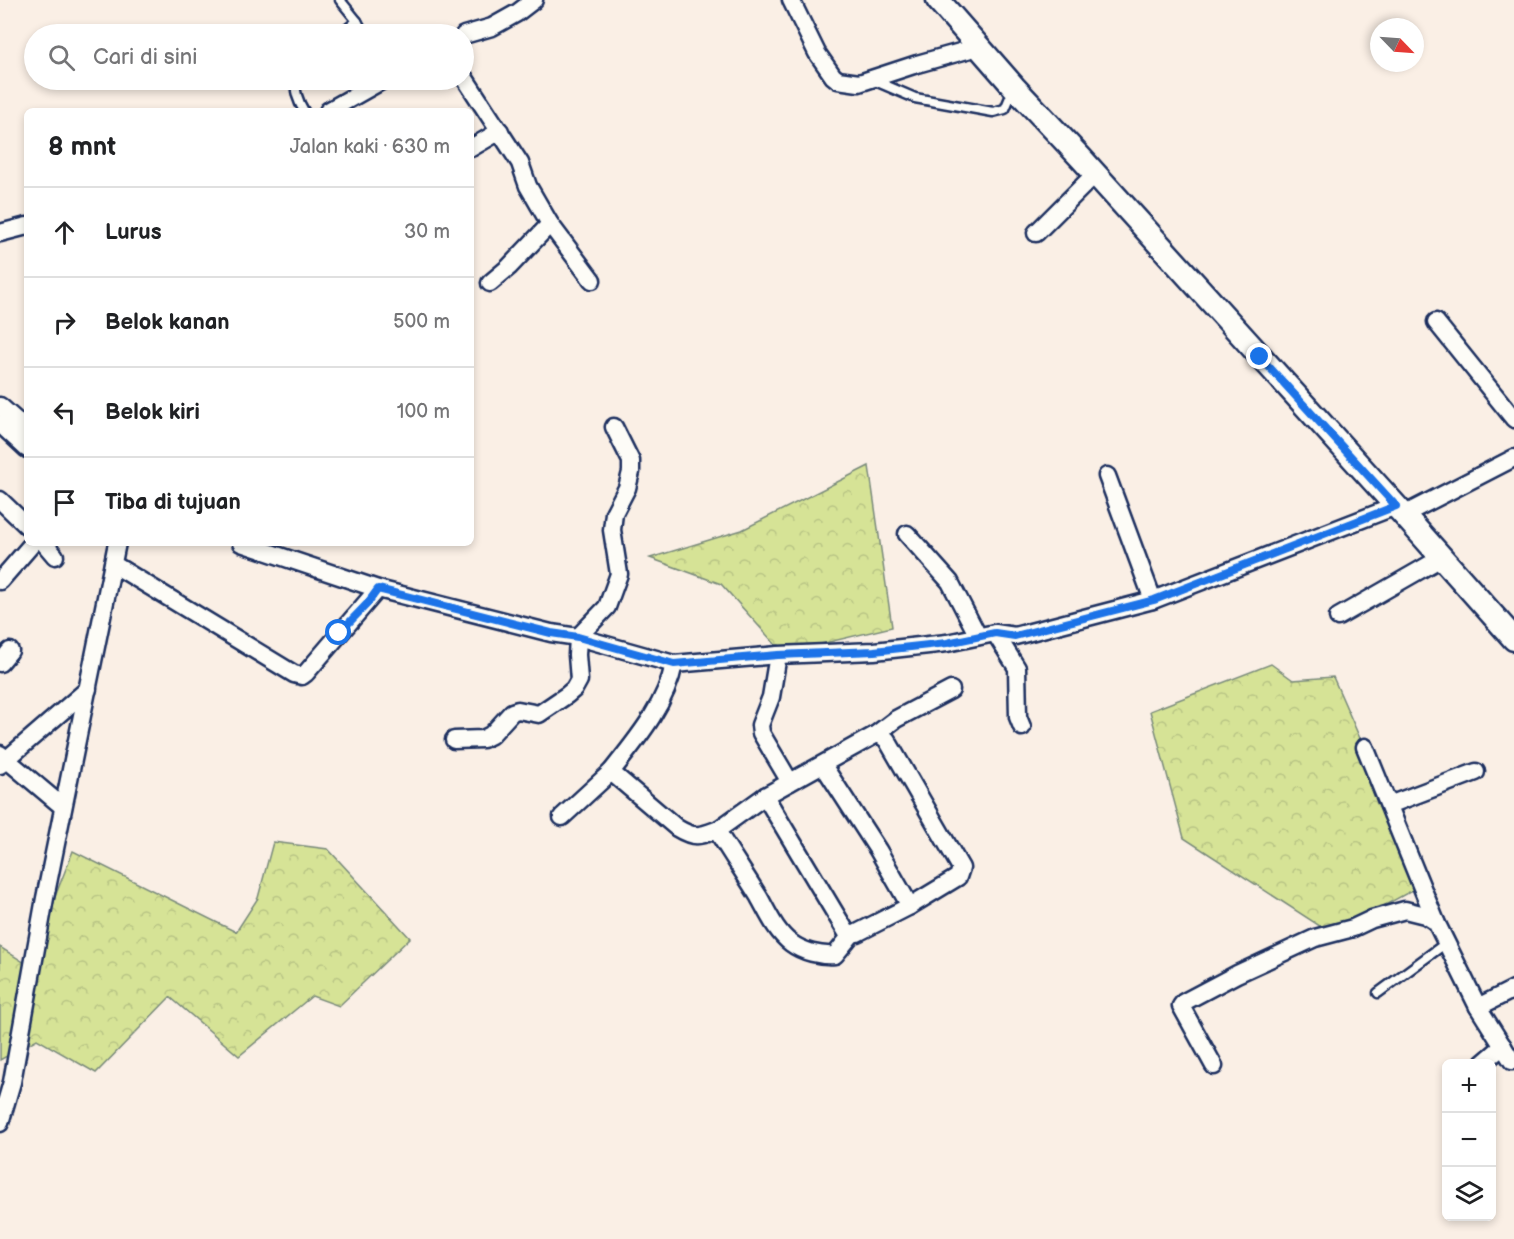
<!DOCTYPE html>
<html lang="id">
<meta charset="utf-8">
<style>
:root{--surface:#fff;--page:#f6f6f6;--text:#202124;--muted:#757577;--line:#e0e0e0}
body{margin:0;font-family:"Balsamiq Sans",sans-serif;background:var(--page);color:var(--text)}
.controls{position:absolute;right:18px;bottom:18px;display:grid;overflow:hidden;border-radius:9px;box-shadow:0 3px 9px #0003}
.controls button{width:54px;height:54px;display:grid;place-items:center;padding:0;border:0;border-bottom:2px solid var(--line);background:var(--surface);color:var(--text);font:30px sans-serif}
.compass{position:absolute;left:1370px;top:18px;width:54px;height:54px;border-radius:50%;background:var(--surface);box-shadow:0 3px 9px #0003;rotate:115deg}
.stop{position:absolute;width:18px;height:18px;margin:-14px;border:4px solid #1a73e8;border-radius:50%;background:#fff}
.stop.end{background:#1a73e8;border-color:#fff;box-shadow:0 2px 6px #0008}
.list{margin:0;padding:0;list-style:none}
h2{display:flex;justify-content:space-between;align-items:center;height:78px;margin:0;padding:0 24px;font-size:26px}
h2 small{font-size:20px;font-weight:400;color:var(--muted)}
.list li{display:grid;grid-template-columns:39px 1fr auto;gap:18px;align-items:center;box-sizing:border-box;height:90px;padding:0 24px;border-top:2px solid var(--line)}
.list b{display:block;font-size:22px;white-space:nowrap}
.list em{font-size:20px;font-style:normal;color:var(--muted)}
.icon{flex:none;width:33px;height:33px;fill:none;stroke:currentColor;stroke-width:2;stroke-linecap:round;stroke-linejoin:round}
.map{position:relative;flex:none;width:1514px;height:1239px;overflow:hidden}
.search{position:absolute;background:var(--surface);box-shadow:0 3px 9px #0003;left:24px;top:24px;width:450px;height:66px;display:flex;align-items:center;gap:15px;box-sizing:border-box;padding:0 21px;border-radius:33px;color:var(--muted);font-size:22px}
.panel{position:absolute;background:var(--surface);box-shadow:0 3px 9px #0003;left:24px;top:108px;width:450px;height:438px;border-radius:9px}
.map>svg:first-child{display:block}
</style>
<div class="map">
<svg width="1514" height="1239" viewBox="0 0 1514 1239">
<defs>
<pattern id="forest-crowns" width="20" height="18" patternUnits="userSpaceOnUse" patternTransform="scale(1.5)"><rect width="20" height="18" fill="#d6e396"/><path d="M2 6a3 3 0 1 1 6 0M12 15a3 3 0 1 1 6 0" fill="none" stroke="#b7c384"/></pattern>
</defs>
<rect width="100%" height="100%" fill="#faefe5"/>
<filter id="ink" filterUnits="userSpaceOnUse"><feTurbulence type="fractalNoise" baseFrequency=".0167" numOctaves="2"/><feDisplacementMap in="SourceGraphic" scale="12" xChannelSelector="R" yChannelSelector="G"/><feConvolveMatrix kernelMatrix="1 2 1 2 8 2 1 2 1" color-interpolation-filters="sRGB"/></filter>
<g filter="url(#ink)">
<g fill="url(#forest-crowns)" stroke="#78897a" stroke-width="1.5">
<polygon points="869,466 892,627 783,653 721,584 650,558 742,530"/>
<polygon points="1271,664 1293,680 1333,677 1424,884 1332,934 1184,838 1150,711"/>
<polygon points="273,842 328,849 410,938 339,1006 312,996 239,1056 170,997 96,1073 37,1039 0,1060 0,947 28,965 73,851 236,932 258,898"/>
</g>
<g fill="none" stroke-linecap="round" stroke-linejoin="round">
<defs>
<g id="lane">
<polyline points="340,0 357,21 364,34"/>
<polyline points="341,34 357,21"/>
<path d="M297 80C293 89 299 103 304 111"/>
<polyline points="873,80 915,98 993,112 1005,109 1013,90"/>
<polyline points="1378,993 1446,943"/>
</g>
<g id="street">
<polyline points="791,0 817,53 833,76 838,80 859,83 917,64 978,47"/>
<polyline points="464,35 492,27 517,13 534,0"/>
<polyline points="464,77 520,163 528,186 550,224 592,280"/>
<polyline points="328,111 383,80"/>
<polyline points="471,148 500,131"/>
<polyline points="0,233 27,226"/>
<polyline points="1036,233 1095,174"/>
<polyline points="490,283 509,267 550,224"/>
<polyline points="1436,322 1514,419"/>
<polyline points="0,406 27,430"/>
<polyline points="0,424 27,449"/>
<polyline points="1107,476 1153,600"/>
<polyline points="0,500 27,526"/>
<polyline points="1403,515 1514,458"/>
<polyline points="907,534 950,582 978,636"/>
<polyline points="44,543 55,556"/>
<polyline points="241,543 378,589 551,633 578,637 674,664 778,655 874,651 947,643 995,633 1015,636 1153,600 1396,506"/>
<polyline points="113,564 294,674 302,676 306,673 378,589"/>
<polyline points="0,581 33,543"/>
<polyline points="1338,617 1441,558"/>
<polyline points="995,633 1017,668 1018,717 1022,727"/>
<polyline points="778,655 771,697 760,725 761,733 790,782"/>
<polyline points="0,663 10,651"/>
<path d="M674 664C666 705 637 739 611 772L677 828C695 839 700 836 719 829"/>
<polyline points="875,735 896,719 951,690"/>
<polyline points="454,740 483,739 491,735 512,712 518,710 539,714 567,695 574,689 579,680 577,655 578,637 607,607 619,574 612,530 614,513 627,488 631,472 631,461 614,427"/>
<polyline points="1365,747 1436,922"/>
<polyline points="0,754 63,807"/>
<polyline points="0,765 88,689"/>
<polyline points="765,796 847,933 852,934 857,933 910,906 878,850 823,765"/>
<polyline points="1389,805 1476,772"/>
<polyline points="562,817 611,772"/>
<path d="M852 934 835 955C820 956 803 952 791 943 776 932 768 913 759 897 746 876 732 855 719 834V829L765 796 875 735H881L887 740 961 868 958 877 910 906"/>
<polyline points="1512,1061 1478,1007 1514,989"/>
<polyline points="1482,1064 1503,1046"/>
<polyline points="1214,1066 1181,1006 1184,1002 1237,974 1315,938 1353,928 1372,919 1405,910 1425,915 1436,922 1478,1007"/>
<polyline points="0,1123 12,1082 45,898 117,543"/>
</g>
<polyline id="secondary" points="938,0 1014,87 1081,158 1396,506 1514,639"/>
</defs>
<use href="#lane" stroke="#1b2f5e" stroke-width="13"/>
<use href="#street" stroke="#1b2f5e" stroke-width="21"/>
<use href="#secondary" stroke="#1b2f5e" stroke-width="27"/>
<use href="#lane" stroke="#fdfcf7" stroke-width="8"/>
<use href="#street" stroke="#fdfcf7" stroke-width="16"/>
<use href="#secondary" stroke="#fdfcf7" stroke-width="22"/>
</g>
</g>
<g fill="none" stroke-linecap="round" stroke-linejoin="round" filter="url(#ink)">
<polyline stroke="#1a73e8" stroke-width="8" points="339,633 367,604 378,589 551,633 578,637 674,664 778,655 874,651 947,643 995,633 1015,636 1154,600 1396,506 1260,357"/>
</g>
</svg>
<div class="controls">
<button>+</button>
<button>−</button>
<button><svg class="icon" aria-label="layers" viewBox="0 0 24 24"><path d="M12 4l9 5-9 5-9-5zM3 14l9 5 9-5"/></svg></button>
</div>
<svg class="compass" viewBox="-18 -18 36 36"><path d="M0-13l5 13h-10z" fill="#e53935"/><path d="M0 13l5-13h-10z" fill="#757577"/></svg>
<div class="stop" style="left:339px;top:633px"></div>
<div class="stop end" style="left:1260px;top:357px"></div>
<div class="search"><svg class="icon" aria-label="search" viewBox="0 0 24 24"><circle cx="10" cy="10" r="6"/><path d="M15 15l6 6"/></svg>Cari di sini</div>
<section class="panel">
<h2>8 mnt<small>Jalan kaki · 630 m</small></h2>
<ul class="list">
<li><svg class="icon" aria-label="ahead" viewBox="0 0 24 24"><path d="M12 20V5M6 11l6-6 6 6"/></svg><div><b>Lurus</b></div><em>30 m</em></li>
<li><svg class="icon" aria-label="right" viewBox="0 0 24 24"><path d="M7 20v-9h11M14 6l5 5-5 5"/></svg><div><b>Belok kanan</b></div><em>500 m</em></li>
<li><svg class="icon" aria-label="left" viewBox="0 0 24 24"><path d="M17 20v-9H6M10 6l-5 5 5 5"/></svg><div><b>Belok kiri</b></div><em>100 m</em></li>
<li><svg class="icon" aria-label="arrive" viewBox="0 0 24 24"><path d="M6 21V4h12l-3 4 3 4H6"/></svg><div><b>Tiba di tujuan</b></div></li>
</ul>
</section>
</div>
